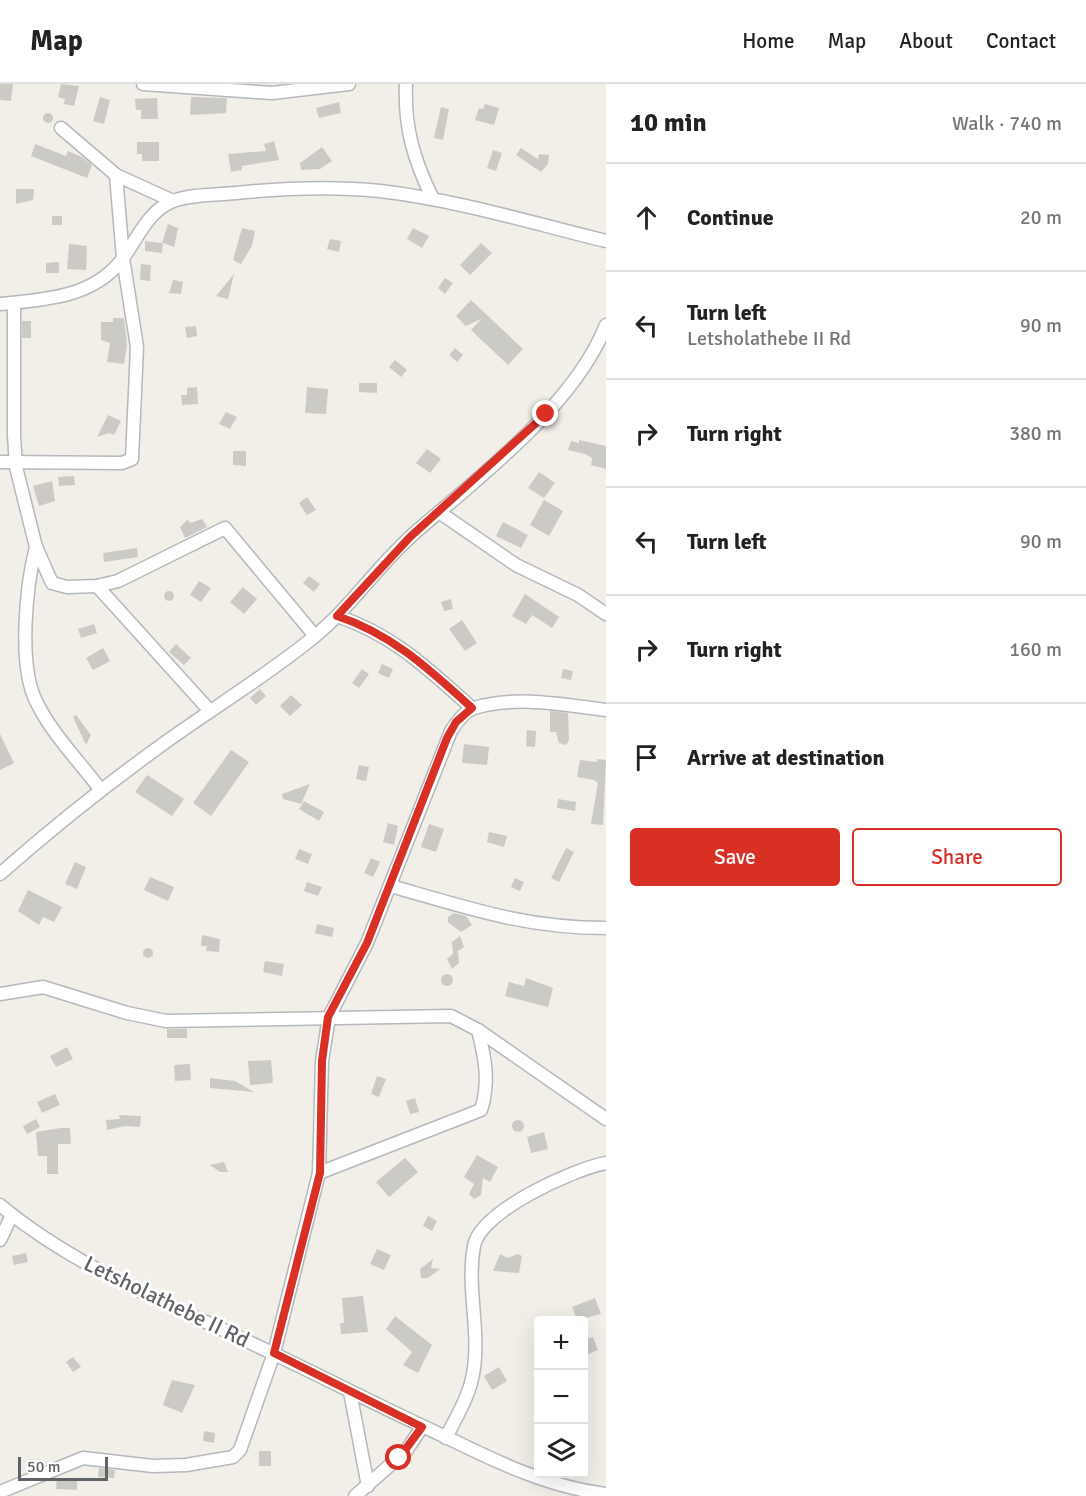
<!DOCTYPE html>
<meta charset="utf-8">
<style>
:root{--surface:#fff;--page:#f6f6f6;--text:#222;--muted:#767676;--line:#e0e0e0;--accent:#d93025}
body{margin:0;font-family:Signika,sans-serif;background:var(--page);color:var(--text)}
.controls{position:absolute;right:18px;bottom:18px;display:grid;overflow:hidden;border-radius:6px;box-shadow:0 6px 24px #0002}
.controls button{width:54px;height:54px;display:grid;place-items:center;padding:0;border:0;border-bottom:2px solid var(--line);background:var(--surface);color:var(--text);font:30px sans-serif}
.scale{position:absolute;left:18px;bottom:15px;width:90px;box-sizing:border-box;padding-left:6px;border:3px solid #5f6368;border-top:0;font-size:16px;line-height:21px;white-space:nowrap;color:#5f6368;-webkit-text-stroke:4px #fff;paint-order:stroke}
.stop{position:absolute;width:18px;height:18px;margin:-14px;border:4px solid #d93025;border-radius:50%;background:#fff}
.stop.end{background:#d93025;border-color:#fff;box-shadow:0 2px 6px #0008}
.list{margin:0;padding:0;list-style:none}
h2{display:flex;justify-content:space-between;align-items:center;height:78px;margin:0;padding:0 24px;font-size:26px}
h2 small{font-size:20px;font-weight:400;color:var(--muted)}
.list li{display:grid;grid-template-columns:39px 1fr auto;gap:18px;align-items:center;box-sizing:border-box;height:108px;padding:0 24px;border-top:2px solid var(--line)}
.list b{display:block;font-size:22px;white-space:nowrap}
.list p{margin:0;font-size:20px;white-space:nowrap;color:var(--muted)}
.list em{font-size:20px;font-style:normal;color:var(--muted)}
.actions{display:flex;gap:12px;padding:18px 24px}
.actions a{flex:1;padding:14px 0;border:2px solid var(--accent);border-radius:6px;text-align:center;font-size:21px;color:var(--accent)}
.actions .main{background:var(--accent);color:#fff}
.icon{flex:none;width:33px;height:33px;fill:none;stroke:currentColor;stroke-width:2;stroke-linecap:round;stroke-linejoin:round}
.map{position:relative;flex:none;width:606px;height:1412px;overflow:hidden}
header{display:flex;align-items:center;gap:36px;box-sizing:border-box;height:84px;padding:0 30px;background:var(--surface);border-bottom:2px solid var(--line)}
header strong{font-size:28px}
nav{display:flex;gap:33px;margin-inline-start:auto;font-size:21px}
main{display:flex}
aside{flex:1;background:var(--surface)}
.map>svg:first-child{display:block}
</style>
<header>
<strong>Map</strong>
<nav><a>Home</a><a>Map</a><a>About</a><a>Contact</a></nav>
</header>
<main>
<div class="map">
<svg width="606" height="1412" viewBox="0 0 606 1412">
<rect width="100%" height="100%" fill="#f1efe8"/>
<g fill="#cccac5">
<polygon points="0,0 13,0 11,17 0,16"/>
<polygon points="61,0 79,2 74,22 64,20 65,15 58,13"/>
<polygon points="100,13 110,16 104,40 93,37"/>
<polygon points="191,13 227,14 226,29 190,31"/>
<polygon points="157,14 158,35 141,35 141,26 136,26 135,15"/>
<polygon points="339,18 341,29 319,34 316,24"/>
<polygon points="485,20 499,24 494,41 475,36 479,24 483,25"/>
<polygon points="441,23 449,25 443,56 434,54"/>
<circle cx="48" cy="34" r="5"/>
<polygon points="274,57 279,76 242,82 242,86 231,88 228,70 266,67 264,60"/>
<polygon points="137,58 159,58 159,77 142,77 142,70 137,70"/>
<polygon points="35,60 66,72 68,67 82,73 92,81 87,94 31,72"/>
<polygon points="322,63 332,77 320,85 301,86 300,79"/>
<polygon points="521,64 538,75 539,70 549,71 548,80 541,88 516,71"/>
<polygon points="493,66 502,69 496,87 487,84"/>
<polygon points="16,105 34,105 33,116 16,120"/>
<rect x="52" y="132" width="10" height="9"/>
<polygon points="168,140 178,144 174,163 163,159 162,169 145,167 145,157 162,159"/>
<polygon points="242,144 255,147 252,162 241,180 233,176"/>
<polygon points="413,144 429,152 422,164 407,155"/>
<polygon points="330,155 341,157 339,168 327,165"/>
<polygon points="481,159 492,169 470,191 460,181"/>
<polygon points="69,160 87,162 86,186 67,185"/>
<polygon points="59,178 59,189 46,189 46,179"/>
<polygon points="141,180 151,181 150,197 140,196"/>
<polygon points="234,190 228,215 216,212"/>
<polygon points="445,194 453,199 445,210 438,204"/>
<polygon points="173,196 183,198 181,210 169,209"/>
<polygon points="471,216 523,265 508,281 471,246 481,235 466,242 456,232"/>
<polygon points="113,234 124,234 127,261 124,280 107,278 110,259 101,256 101,238 113,238"/>
<rect x="22" y="237" width="9" height="17"/>
<polygon points="196,242 197,252 187,254 185,243"/>
<polygon points="455,264 463,271 457,278 449,271"/>
<polygon points="395,276 407,286 401,293 389,283"/>
<polygon points="359,299 377,299 377,309 359,308"/>
<polygon points="197,303 198,320 182,321 181,311 187,311 187,304"/>
<polygon points="307,303 328,305 326,330 305,329"/>
<polygon points="226,328 237,333 230,345 219,340"/>
<polygon points="108,331 121,337 114,351 109,349 97,353"/>
<polygon points="579,356 606,362 606,385 591,381 592,374 585,370 568,366 571,357 579,359"/>
<polygon points="427,365 441,375 430,389 416,379"/>
<polygon points="233,367 246,367 246,382 233,381"/>
<polygon points="539,388 555,399 544,414 528,404"/>
<polygon points="74,392 75,401 59,402 58,393"/>
<polygon points="52,397 55,417 39,422 33,402"/>
<polygon points="307,413 316,426 307,431 299,419"/>
<polygon points="544,416 563,427 549,452 530,441"/>
<polygon points="202,435 207,443 185,454 180,443 187,436 191,439"/>
<polygon points="503,438 528,451 521,464 496,452"/>
<polygon points="137,464 138,473 104,478 103,469"/>
<polygon points="309,492 320,500 314,508 303,499"/>
<polygon points="199,497 211,504 201,518 190,511"/>
<polygon points="243,503 257,515 244,530 230,518"/>
<circle cx="169" cy="512" r="5"/>
<polygon points="525,510 559,533 552,544 532,531 526,540 512,532"/>
<polygon points="451,515 453,525 444,527 441,518"/>
<polygon points="462,536 477,559 465,567 449,545"/>
<polygon points="94,540 97,549 81,554 78,545"/>
<polygon points="176,560 191,574 184,581 169,568"/>
<polygon points="103,564 110,577 93,586 86,574"/>
<polygon points="382,580 393,585 389,594 378,589"/>
<polygon points="362,585 369,590 359,604 352,599"/>
<polygon points="563,585 573,587 571,596 561,594"/>
<polygon points="260,605 266,612 256,621 250,614"/>
<polygon points="291,611 302,621 290,632 280,622"/>
<polygon points="550,627 568,629 569,656 566,661 559,659 556,648 550,648"/>
<polygon points="76,631 91,651 86,661 73,633"/>
<polygon points="527,646 536,647 535,663 526,662"/>
<polygon points="0,650 14,679 0,686"/>
<polygon points="464,660 489,663 487,681 462,679"/>
<polygon points="231,666 249,678 211,732 193,719"/>
<polygon points="597,675 606,676 603,741 591,740 598,699 594,696 577,693 580,676 597,678"/>
<polygon points="359,681 369,683 366,697 356,695"/>
<polygon points="147,691 184,715 172,732 135,708"/>
<polygon points="310,700 301,720 283,715 282,710"/>
<polygon points="558,715 576,718 575,727 557,724"/>
<polygon points="304,717 324,728 319,737 299,725"/>
<polygon points="388,739 398,742 394,761 383,758"/>
<polygon points="429,740 444,745 436,768 421,763"/>
<polygon points="489,748 507,752 504,763 487,758"/>
<polygon points="566,764 574,768 559,798 551,794"/>
<polygon points="299,765 312,770 308,780 295,775"/>
<polygon points="371,774 380,778 373,793 364,789"/>
<polygon points="75,778 86,783 77,805 65,800"/>
<polygon points="150,793 174,803 168,817 144,806"/>
<polygon points="515,794 524,798 520,807 511,803"/>
<polygon points="307,798 322,803 318,812 304,807"/>
<polygon points="28,806 62,823 54,838 43,833 39,841 18,827"/>
<polygon points="454,829 466,832 472,841 461,848 448,838 448,833"/>
<polygon points="317,840 334,844 332,853 315,849"/>
<polygon points="202,851 220,855 219,868 206,867 207,862 201,862"/>
<polygon points="460,852 464,863 455,869 458,868 459,879 452,885 447,875 453,870 452,858"/>
<circle cx="148" cy="869" r="5"/>
<polygon points="265,877 284,880 282,892 263,888"/>
<circle cx="447" cy="896" r="6"/>
<polygon points="526,894 553,904 548,923 505,912 509,898 524,902"/>
<rect x="167" y="945" width="20" height="9"/>
<polygon points="67,963 73,975 56,983 50,972"/>
<polygon points="271,976 273,999 250,1001 248,977"/>
<polygon points="190,980 191,996 175,997 174,981"/>
<polygon points="377,992 386,995 379,1013 371,1010"/>
<polygon points="210,994 235,997 254,1008 210,1004"/>
<polygon points="55,1010 60,1021 42,1029 37,1018"/>
<polygon points="415,1014 419,1028 410,1030 406,1017"/>
<polygon points="119,1031 141,1032 140,1043 125,1042 107,1046 106,1036 120,1035"/>
<polygon points="36,1035 40,1043 27,1050 23,1042"/>
<circle cx="518" cy="1042" r="6"/>
<polygon points="61,1044 70,1044 71,1060 58,1060 58,1090 47,1090 47,1072 38,1072 36,1048"/>
<polygon points="544,1048 548,1065 531,1069 527,1053"/>
<polygon points="477,1071 498,1083 490,1098 483,1094 481,1111 474,1115 469,1110 474,1100 464,1093"/>
<polygon points="405,1074 418,1088 389,1113 376,1098"/>
<polygon points="224,1078 228,1088 220,1088 210,1081"/>
<polygon points="428,1132 437,1137 432,1147 423,1142"/>
<polygon points="377,1165 391,1171 384,1186 370,1180"/>
<polygon points="26,1169 28,1178 14,1181 12,1172"/>
<polygon points="500,1170 507,1174 518,1170 522,1172 519,1189 493,1187"/>
<polygon points="433,1175 431,1184 440,1185 428,1194 421,1194 420,1185"/>
<polygon points="363,1212 368,1248 341,1250 340,1239 344,1239 342,1214"/>
<polygon points="595,1214 601,1230 577,1236 572,1223"/>
<polygon points="395,1232 432,1261 418,1289 403,1281 412,1268 386,1245"/>
<polygon points="593,1253 598,1266 584,1272 584,1256"/>
<polygon points="73,1273 81,1283 73,1288 66,1278"/>
<polygon points="499,1283 507,1297 492,1306 484,1292"/>
<polygon points="172,1296 195,1301 182,1329 163,1321"/>
<polygon points="204,1347 215,1349 214,1359 203,1357"/>
<rect x="259" y="1367" width="12" height="15"/>
<polygon points="99,1384 115,1386 114,1394 98,1393"/>
<polygon points="57,1394 77,1395 77,1406 56,1405"/>
</g>
<g fill="none" stroke-linecap="round" stroke-linejoin="round">
<defs>
<g id="minor">
<polyline points="143,0 272,9 349,0"/>
<path d="M406 0C404 43 414 77 433 115"/>
<polyline points="61,44 116,91 173,117"/>
<polyline points="14,219 14,351 16,383 36,463 52,499 67,503 97,502 118,497 225,444 315,552"/>
<path d="M0 220C42 216 91 214 120 178 137 157 146 128 173 117 192 110 216 111 236 109 284 104 332 102 380 107 457 116 532 139 606 157"/>
<polyline points="0,378 122,379 132,375 137,263 123,174 116,91"/>
<polyline points="439,428 516,481 578,511 606,530"/>
<path d="M36 463C26 502 18 581 36 617 51 649 79 677 100 705"/>
<polyline points="97,502 210,627"/>
<path d="M337 532C394 551 428 585 472 624"/>
<path d="M0 790C52 744 106 701 163 660 213 624 266 592 314 553 353 521 380 478 418 446 482 391 575 320 606 241"/>
<path d="M391 802C468 824 525 844 606 844"/>
<polyline points="0,910 43,903 127,929 166,937 451,932 478,946 606,1035"/>
<path d="M319 1089 481 1026C490 998 485 974 478 946"/>
<path d="M0 1121C79 1187 180 1224 272 1269 331 1297 389 1327 448 1354 499 1379 549 1403 606 1410"/>
<polyline points="0,1156 12,1131"/>
<polyline points="350,1308 368,1402"/>
<path d="M446 1354C456 1333 469 1313 473 1290 481 1248 466 1204 474 1162 480 1127 574 1085 606 1079"/>
<path d="M0 1408 83 1374 153 1382 186 1381 233 1373 240 1366 274 1269 319 1089 322 977 329 933 367 859 451 647C456 639 465 627 474 624 515 611 565 621 606 626"/>
<polyline points="355,1412 406,1367 422,1343"/>
</g>
</defs>
<use href="#minor" stroke="#b5b8bc" stroke-width="15"/>
<use href="#minor" stroke="#fff" stroke-width="12"/>
</g>
<g fill="none" stroke-linecap="round" stroke-linejoin="round">
<path stroke="#d93025" stroke-width="8" d="M399 1374 422 1343 274 1269 320 1089 322 977 328 933 367 859 447 654 456 638 472 624C430 586 392 550 337 532L410 453 546 330"/>
</g>
<g text-anchor="middle" stroke-width="6" stroke-linejoin="round" paint-order="stroke">
<g font-size="22" fill="#5f6368" stroke="#fff">
<text transform="translate(167 1217) rotate(26)" y="8">Letsholathebe II Rd</text>
</g>
</g>
</svg>
<div class="controls">
<button>+</button>
<button>−</button>
<button><svg class="icon" aria-label="layers" viewBox="0 0 24 24"><path d="M12 4l9 5-9 5-9-5zM3 14l9 5 9-5"/></svg></button>
</div>
<div class="scale">50 m</div>
<div class="stop" style="left:399px;top:1374px"></div>
<div class="stop end" style="left:546px;top:330px"></div>
</div>
<aside>
<h2>10 min<small>Walk · 740 m</small></h2>
<ul class="list">
<li><svg class="icon" aria-label="ahead" viewBox="0 0 24 24"><path d="M12 20V5M6 11l6-6 6 6"/></svg><div><b>Continue</b></div><em>20 m</em></li>
<li><svg class="icon" aria-label="left" viewBox="0 0 24 24"><path d="M17 20v-9H6M10 6l-5 5 5 5"/></svg><div><b>Turn left</b><p>Letsholathebe II Rd</p></div><em>90 m</em></li>
<li><svg class="icon" aria-label="right" viewBox="0 0 24 24"><path d="M7 20v-9h11M14 6l5 5-5 5"/></svg><div><b>Turn right</b></div><em>380 m</em></li>
<li><svg class="icon" aria-label="left" viewBox="0 0 24 24"><path d="M17 20v-9H6M10 6l-5 5 5 5"/></svg><div><b>Turn left</b></div><em>90 m</em></li>
<li><svg class="icon" aria-label="right" viewBox="0 0 24 24"><path d="M7 20v-9h11M14 6l5 5-5 5"/></svg><div><b>Turn right</b></div><em>160 m</em></li>
<li><svg class="icon" aria-label="arrive" viewBox="0 0 24 24"><path d="M6 21V4h12l-3 4 3 4H6"/></svg><div><b>Arrive at destination</b></div></li>
</ul>
<div class="actions"><a class="main">Save</a><a>Share</a></div>
</aside>
</main>
